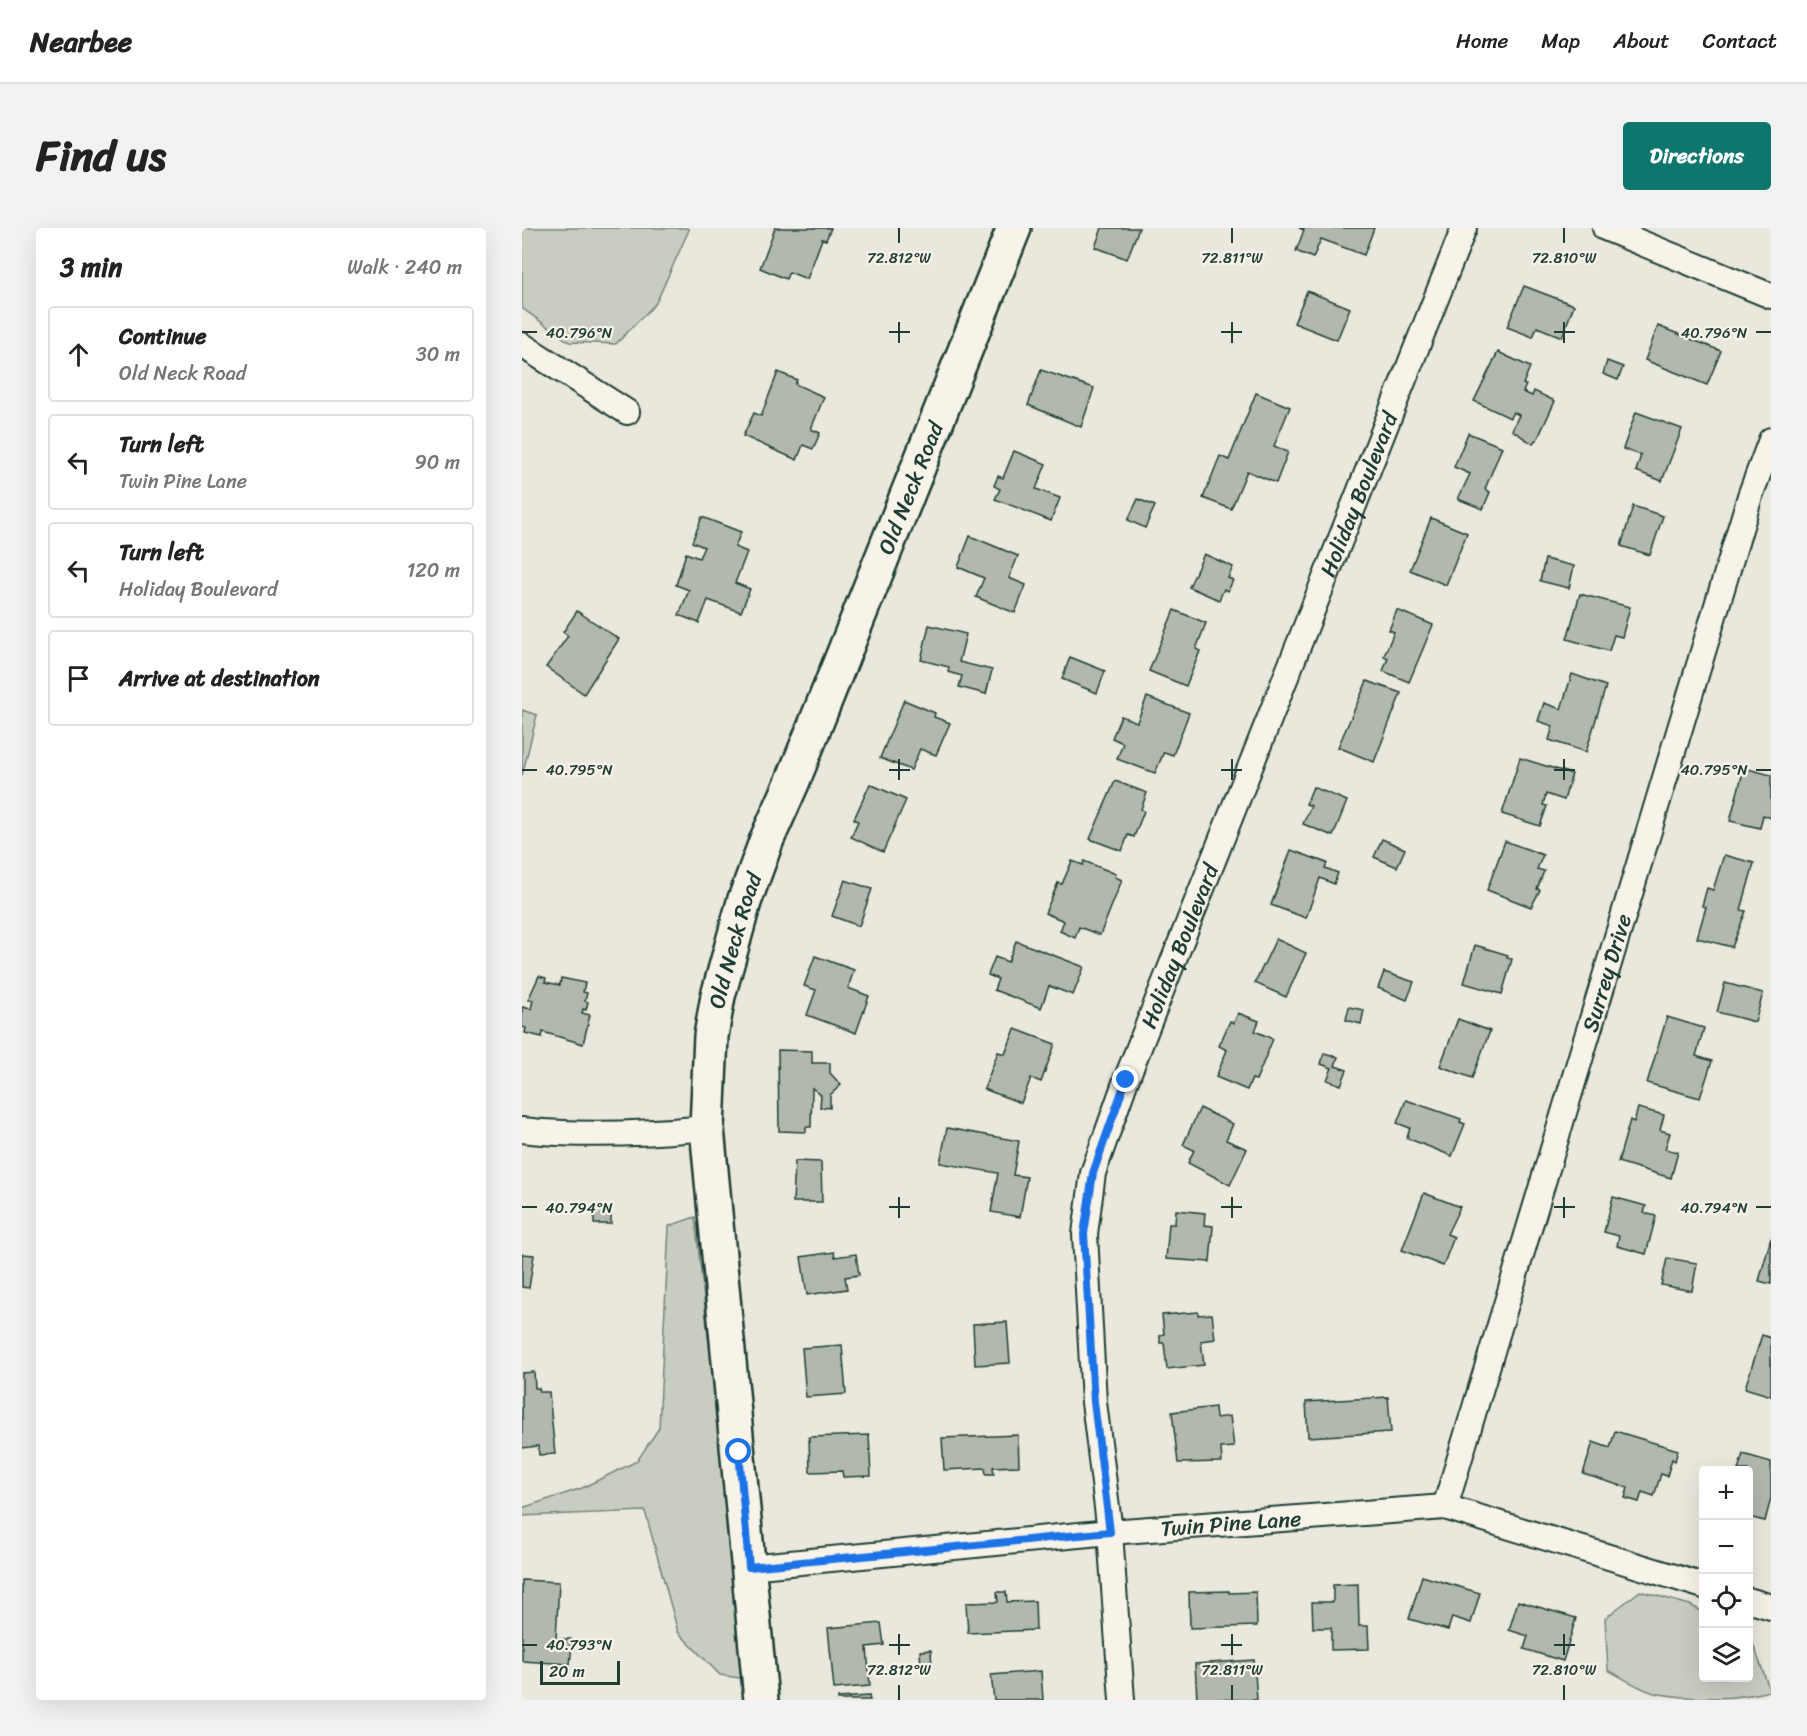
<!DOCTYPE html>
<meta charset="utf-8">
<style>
:root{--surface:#fff;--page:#f2f2f2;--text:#222;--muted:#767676;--line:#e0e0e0;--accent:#0f766e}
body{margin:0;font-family:Sriracha,sans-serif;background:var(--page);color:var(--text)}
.controls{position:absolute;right:18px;bottom:18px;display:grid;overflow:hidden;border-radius:6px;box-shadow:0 6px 24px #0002}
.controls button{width:54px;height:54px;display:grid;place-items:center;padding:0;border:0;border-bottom:2px solid var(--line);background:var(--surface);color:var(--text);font:30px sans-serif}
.scale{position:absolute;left:18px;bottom:15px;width:80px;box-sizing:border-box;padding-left:6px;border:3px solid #1f3d34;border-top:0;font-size:16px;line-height:21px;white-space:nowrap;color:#1f3d34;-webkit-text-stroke:4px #f7f3e8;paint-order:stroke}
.stop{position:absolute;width:18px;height:18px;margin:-14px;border:4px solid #1a73e8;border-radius:50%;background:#fff}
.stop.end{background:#1a73e8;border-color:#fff;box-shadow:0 2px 6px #0008}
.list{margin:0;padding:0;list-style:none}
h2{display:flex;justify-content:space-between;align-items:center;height:78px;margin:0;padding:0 24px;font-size:26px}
h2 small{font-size:20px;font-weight:400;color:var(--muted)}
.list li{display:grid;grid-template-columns:39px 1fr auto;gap:18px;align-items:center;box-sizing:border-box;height:96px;margin:0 12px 12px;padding:0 12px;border:2px solid var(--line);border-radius:6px}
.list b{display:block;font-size:22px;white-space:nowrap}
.list p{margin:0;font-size:20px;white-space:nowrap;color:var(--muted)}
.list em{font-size:20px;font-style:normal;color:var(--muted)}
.icon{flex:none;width:33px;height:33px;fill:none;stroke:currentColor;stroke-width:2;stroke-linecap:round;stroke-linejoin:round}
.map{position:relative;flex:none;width:1249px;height:1472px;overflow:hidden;border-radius:6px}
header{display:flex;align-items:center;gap:36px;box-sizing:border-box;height:84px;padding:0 30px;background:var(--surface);border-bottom:2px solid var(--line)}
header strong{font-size:28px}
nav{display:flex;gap:33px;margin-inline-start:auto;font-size:21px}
.intro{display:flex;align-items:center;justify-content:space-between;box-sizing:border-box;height:144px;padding:0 36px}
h1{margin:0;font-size:42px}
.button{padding:15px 27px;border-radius:6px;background:var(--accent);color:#fff;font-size:21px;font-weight:700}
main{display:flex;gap:36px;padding:0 36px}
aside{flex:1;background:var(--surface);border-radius:6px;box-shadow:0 6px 24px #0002}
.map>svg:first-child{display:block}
</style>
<header>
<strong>Nearbee</strong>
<nav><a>Home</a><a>Map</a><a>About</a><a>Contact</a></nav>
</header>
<div class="intro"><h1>Find us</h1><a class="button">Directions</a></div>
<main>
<aside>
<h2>3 min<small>Walk · 240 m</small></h2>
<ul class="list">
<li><svg class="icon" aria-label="ahead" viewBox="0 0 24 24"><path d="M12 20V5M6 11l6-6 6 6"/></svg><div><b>Continue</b><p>Old Neck Road</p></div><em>30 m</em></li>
<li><svg class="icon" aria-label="left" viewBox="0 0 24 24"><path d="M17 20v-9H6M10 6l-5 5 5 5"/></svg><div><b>Turn left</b><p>Twin Pine Lane</p></div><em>90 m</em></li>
<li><svg class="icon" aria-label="left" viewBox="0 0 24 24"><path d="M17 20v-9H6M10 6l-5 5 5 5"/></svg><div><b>Turn left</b><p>Holiday Boulevard</p></div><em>120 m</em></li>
<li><svg class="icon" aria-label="arrive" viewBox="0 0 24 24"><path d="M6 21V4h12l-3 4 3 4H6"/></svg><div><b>Arrive at destination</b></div></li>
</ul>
</aside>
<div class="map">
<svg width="1249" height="1472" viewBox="0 0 1249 1472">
<rect width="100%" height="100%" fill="#eae8dd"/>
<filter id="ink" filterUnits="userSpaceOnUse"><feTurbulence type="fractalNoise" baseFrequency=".0167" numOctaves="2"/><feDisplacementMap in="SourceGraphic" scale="12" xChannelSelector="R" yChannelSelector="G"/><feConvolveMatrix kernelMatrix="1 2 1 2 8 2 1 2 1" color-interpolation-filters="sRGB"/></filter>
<g filter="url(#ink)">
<g fill="#c8ccc1" stroke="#74847a" stroke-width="1.5">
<polygon points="0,0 165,0 167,2 134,75 94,116 47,114 0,80"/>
<polygon points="0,482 15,487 0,548"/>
<polygon points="173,989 224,1451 198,1447 156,1404 123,1283 0,1288 0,1280 60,1260 115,1233 137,1200 147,998"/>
<path d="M1118 1363 1168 1377 1181 1384 1182 1450H1226L1228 1407 1248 1463C1212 1472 1169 1472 1132 1465 1116 1460 1101 1450 1086 1442L1083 1390Z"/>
</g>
<g fill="#b2b8ae" stroke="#1f3d34" stroke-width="1.5">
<polygon points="253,0 309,0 304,12 300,11 285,51 267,44 264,51 238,40"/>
<polygon points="580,0 617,0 605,31 573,19"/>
<polygon points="777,0 852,0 842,27 799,11 791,30 774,23 782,2"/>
<polygon points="1002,58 1052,77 1040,109 1015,99 1011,109 985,99"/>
<polygon points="785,63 828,80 815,112 772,95"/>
<polygon points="1136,98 1199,123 1185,157 1123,132"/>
<polygon points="976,124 1008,139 1001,156 1004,157 1001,164 1010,168 1012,163 1033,173 1015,212 1013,212 1011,216 990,202 997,187 991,184 988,190 952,173"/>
<polygon points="1085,133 1101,139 1096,152 1081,146"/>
<polygon points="519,142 572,160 559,199 506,177"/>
<polygon points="256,144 275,152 273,156 302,169 289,201 298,205 291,221 281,217 275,232 221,208 232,185 239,188"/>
<polygon points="734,165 768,179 752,218 766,224 754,255 725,243 709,281 681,270 698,228 707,232"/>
<polygon points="1114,184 1160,201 1140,253 1114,243 1119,227 1101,221"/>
<polygon points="946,205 980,219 963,261 968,264 961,281 936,271 948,246 932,239"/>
<polygon points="492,223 524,236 514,261 538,270 529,293 473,271 478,261 472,258 476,248 481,250"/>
<polygon points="616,271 633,278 623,300 606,292"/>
<polygon points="1111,278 1141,288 1128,327 1099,318"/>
<polygon points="180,289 219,304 213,319 225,324 213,355 228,361 219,384 186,372 177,395 157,387 167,362 154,357 164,325 177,330 182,319 170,314"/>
<polygon points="909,290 945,305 924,357 888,342"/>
<polygon points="448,308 496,328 487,350 504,357 493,385 454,369 462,350 436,339"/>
<polygon points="682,326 711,339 706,350 711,352 706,363 702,361 697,372 667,359"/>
<polygon points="1023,331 1052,338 1047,360 1018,353"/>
<polygon points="1058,366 1108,379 1100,409 1092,407 1087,423 1045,411"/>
<polygon points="652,382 684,395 674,421 678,423 664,458 627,443"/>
<polygon points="875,382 911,397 887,454 861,443 866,430 862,428 872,404 867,402"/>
<polygon points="55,383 97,411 62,466 24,439 46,408 41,404"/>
<polygon points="407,397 444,406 437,434 470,442 464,466 437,459 440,448 426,444 427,439 399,432"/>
<polygon points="548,429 583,443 575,465 540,451"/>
<polygon points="1050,446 1084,458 1064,524 1027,512 1031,498 1016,493 1022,475 1039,481"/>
<polygon points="845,453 879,465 852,534 816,519"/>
<polygon points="625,469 667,485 651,527 642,524 633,545 595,531 601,515 590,510 599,488 615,494"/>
<polygon points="382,472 413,485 412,489 428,495 414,527 398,521 389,542 358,530"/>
<polygon points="998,530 1050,546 1042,572 1024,566 1021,577 1025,578 1018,598 980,586"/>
<polygon points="1222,540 1249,547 1249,590 1241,587 1238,600 1208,593"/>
<polygon points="593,553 625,565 619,581 622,583 612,609 606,607 600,623 568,611"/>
<polygon points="348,556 384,572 361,624 329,609 336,593 332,591"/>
<polygon points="791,559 825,573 811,608 781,596 789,578 784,576"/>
<polygon points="860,611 883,621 875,639 852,629"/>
<polygon points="983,613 1021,627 1015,641 1022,643 1015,661 1018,662 1009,679 965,662"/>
<polygon points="769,622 805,635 803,640 816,645 812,656 798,650 784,690 749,677"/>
<polygon points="1202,627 1232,635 1219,682 1224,683 1210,719 1175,710 1184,679 1180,678 1185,660 1191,662"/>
<polygon points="550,633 561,637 562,633 594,646 593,649 600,652 578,707 557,699 553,710 538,703 542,693 523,685 536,655 540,656"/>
<polygon points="323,652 350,661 337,698 310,688"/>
<polygon points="754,711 784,725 764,769 733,755"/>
<polygon points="494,713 562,739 551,767 527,758 519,780 472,762 476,751 466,747 473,729 486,734"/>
<polygon points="953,717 986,727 985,730 990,731 980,766 942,755"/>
<polygon points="293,728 332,742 326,760 347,768 334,805 285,787 294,762 282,758"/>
<polygon points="862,744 892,754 885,772 856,760"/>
<polygon points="17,748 24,750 23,754 38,757 39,750 63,755 61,764 65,765 63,773 66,774 64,782 61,781 60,785 68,787 61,816 21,804 20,809 3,805 4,800 0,799 0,779 9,781 11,772 6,772"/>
<polygon points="1203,755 1241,765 1233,794 1195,784"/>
<polygon points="827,779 842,782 839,796 824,792"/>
<polygon points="716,785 737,793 733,803 751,811 734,852 730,851 725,862 694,849 705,822 697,818 708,793 712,795"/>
<polygon points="1145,789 1182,800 1174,828 1190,833 1178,870 1125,855"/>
<polygon points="936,791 968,803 950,850 918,838"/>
<polygon points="493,801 533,816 519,854 509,850 499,875 462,861 476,824 483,826"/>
<polygon points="256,822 290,823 290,835 308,835 308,845 319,857 308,867 308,880 298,879 299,867 290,860 289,899 284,899 284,904 257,903"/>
<polygon points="802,825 816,829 813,838 825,842 819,857 805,852 810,840 799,836"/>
<polygon points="884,872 939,891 938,894 943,896 930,928 885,910 888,900 875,895"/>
<polygon points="678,880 711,896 704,912 725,921 708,957 666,935 672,922 661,917"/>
<polygon points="1116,880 1142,887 1138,902 1148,905 1143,921 1156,924 1149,950 1096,934 1108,892 1112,894"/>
<polygon points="425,900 497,913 491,947 505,949 498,989 469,984 476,945 418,935"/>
<polygon points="273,933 299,934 300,974 271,974"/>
<polygon points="902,965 938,979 925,1006 932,1009 921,1038 880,1022"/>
<polygon points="1091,969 1124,978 1122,985 1134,988 1124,1026 1095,1018 1097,1008 1082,1004"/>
<polygon points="654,982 683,985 682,997 691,998 688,1034 644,1031 647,996 653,996"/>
<rect x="72" y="983" width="17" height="13"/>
<polygon points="1249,1010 1249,1056 1237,1053"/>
<polygon points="312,1024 313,1029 334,1026 337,1047 323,1049 325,1061 285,1067 279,1029"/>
<polygon points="0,1026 12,1027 7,1060 0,1059"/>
<polygon points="1145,1030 1175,1035 1170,1063 1139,1057"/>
<polygon points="676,1084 676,1087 690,1086 693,1111 679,1113 682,1137 645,1141 642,1115 638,1115 638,1107 642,1106 640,1087"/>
<polygon points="485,1094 488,1135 453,1137 451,1096"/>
<polygon points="1240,1107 1249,1110 1249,1168 1223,1160"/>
<polygon points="320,1117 324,1166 284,1169 280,1120"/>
<polygon points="12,1144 13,1160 17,1160 18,1164 27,1164 33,1226 17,1227 16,1218 0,1220 0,1145"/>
<polygon points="866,1169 869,1204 786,1209 784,1174"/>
<polygon points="693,1179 694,1190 708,1188 712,1219 699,1220 700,1234 656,1235 650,1184"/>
<polygon points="1093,1203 1156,1222 1153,1233 1150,1231 1145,1248 1139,1246 1132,1268 1120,1264 1117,1274 1103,1270 1106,1260 1061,1246 1071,1214 1088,1220"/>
<polygon points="347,1207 349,1248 321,1249 320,1243 288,1244 287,1209"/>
<polygon points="496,1207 497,1238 471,1239 472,1246 464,1246 463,1240 422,1242 420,1210"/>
<polygon points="1221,1226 1249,1234 1249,1270 1243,1293 1226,1289 1226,1242 1216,1242"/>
<polygon points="900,1348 958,1365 949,1395 930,1389 926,1402 887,1391"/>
<polygon points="0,1352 37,1354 34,1411 49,1411 48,1417 50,1417 48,1436 0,1433"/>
<polygon points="836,1356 837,1398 846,1398 847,1421 809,1422 809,1400 791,1400 790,1374 811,1374 811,1357"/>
<polygon points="707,1363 707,1365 734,1364 735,1398 668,1400 667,1364"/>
<polygon points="475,1364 484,1364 485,1374 513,1373 514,1402 446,1405 444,1375 476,1374"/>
<polygon points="996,1373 1054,1390 1041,1433 1002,1421 1006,1408 987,1402"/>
<polygon points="359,1395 362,1417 345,1419 348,1458 312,1461 306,1400"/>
<polygon points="409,1422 410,1440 399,1440 398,1423"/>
<polygon points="732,1432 735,1472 675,1471 673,1436"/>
<polygon points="519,1443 521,1472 472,1472 469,1447"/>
<polygon points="347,1468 348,1472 316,1472 316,1470"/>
</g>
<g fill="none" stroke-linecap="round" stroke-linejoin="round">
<defs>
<g id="street">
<polyline points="1083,0 1249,68"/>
<polyline points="0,117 105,184"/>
<path d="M0 902C62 909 123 906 185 900"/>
<path id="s1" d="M923 1279 1228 268 1249 212"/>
<path id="s2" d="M227 1339 588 1304 923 1279 1182 1358"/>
<polyline points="1226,1372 1249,1379"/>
<path id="s3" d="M600 1472 588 1304 572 1174 563 1006 571 945 604 852 942 0"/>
</g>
<g id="secondary">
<path id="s4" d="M239 1472 185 900 189 808 196 768 222 674 245 611 270 555 492 0"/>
</g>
</defs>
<use href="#street" stroke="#1f3d34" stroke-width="28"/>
<use href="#secondary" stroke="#1f3d34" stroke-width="38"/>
<use href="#street" stroke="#f7f3e8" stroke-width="24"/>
<use href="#secondary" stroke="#f7f3e8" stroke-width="33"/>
</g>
</g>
<g fill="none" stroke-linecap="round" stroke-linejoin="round" filter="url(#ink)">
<polyline stroke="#1a73e8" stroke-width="8" points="217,1224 227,1339 588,1304 572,1174 562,1006 571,945 604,852"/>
</g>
<path fill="none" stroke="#1f3d34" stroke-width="2" d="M377 0V15M710 0V15M1042 0V15M377 94V115M710 94V115M1042 94V115M0 104H15M367 104H388M699 104H720M1032 104H1053M1234 104H1249M377 531V552M710 531V552M1042 531V552M0 542H15M367 542H388M699 542H720M1032 542H1053M1234 542H1249M377 969V990M710 969V990M1042 969V990M0 979H15M367 979H388M699 979H720M1032 979H1053M1234 979H1249M377 1406V1427M710 1406V1427M1042 1406V1427M0 1417H15M367 1417H388M699 1417H720M1032 1417H1053M377 1457V1472M710 1457V1472M1042 1457V1472"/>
<g text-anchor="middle" stroke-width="4.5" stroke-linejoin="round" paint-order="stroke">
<g font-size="22" fill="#1f3d34" stroke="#f7f3e8">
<text dy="8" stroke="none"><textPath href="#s4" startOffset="1251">Old Neck Road</textPath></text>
<text dy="8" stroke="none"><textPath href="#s3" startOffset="1258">Holiday Boulevard</textPath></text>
<text dy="8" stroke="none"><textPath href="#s4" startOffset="765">Old Neck Road</textPath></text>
<text dy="8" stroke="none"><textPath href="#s3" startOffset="772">Holiday Boulevard</textPath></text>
<text dy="8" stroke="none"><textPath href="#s1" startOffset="558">Surrey Drive</textPath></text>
<text dy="8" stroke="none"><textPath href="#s2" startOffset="484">Twin Pine Lane</textPath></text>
</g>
</g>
<g font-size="15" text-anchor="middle" fill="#1f3d34" stroke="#f7f3e8" stroke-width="4.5" stroke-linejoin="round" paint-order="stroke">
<text x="377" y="35">72.812°W</text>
<text x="710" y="35">72.811°W</text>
<text x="1042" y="35">72.810°W</text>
<text x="57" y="110">40.796°N</text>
<text x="1192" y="110">40.796°N</text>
<text x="57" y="547">40.795°N</text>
<text x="1192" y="547">40.795°N</text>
<text x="57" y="985">40.794°N</text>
<text x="1192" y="985">40.794°N</text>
<text x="57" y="1422">40.793°N</text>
<text x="377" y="1447">72.812°W</text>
<text x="710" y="1447">72.811°W</text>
<text x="1042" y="1447">72.810°W</text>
</g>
</svg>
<div class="controls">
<button>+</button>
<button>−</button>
<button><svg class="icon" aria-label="locate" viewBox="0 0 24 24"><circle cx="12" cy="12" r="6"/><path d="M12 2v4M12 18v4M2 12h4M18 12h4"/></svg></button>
<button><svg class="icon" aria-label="layers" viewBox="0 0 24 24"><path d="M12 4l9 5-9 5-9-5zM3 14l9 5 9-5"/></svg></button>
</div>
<div class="scale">20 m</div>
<div class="stop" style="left:217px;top:1224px"></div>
<div class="stop end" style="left:604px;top:852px"></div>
</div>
</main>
